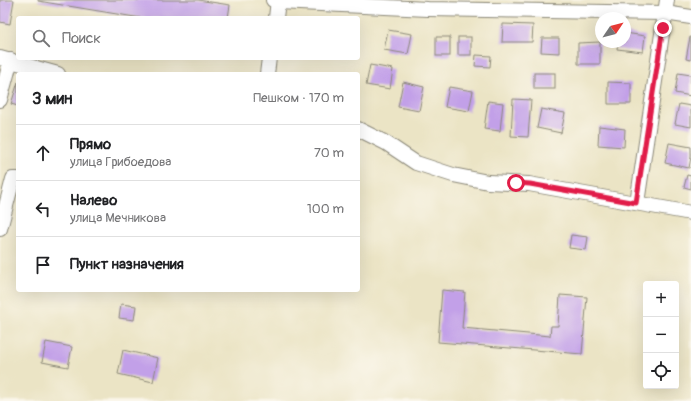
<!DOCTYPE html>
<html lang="ru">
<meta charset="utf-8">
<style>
:root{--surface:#fff;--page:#f6f6f6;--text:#202124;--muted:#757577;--line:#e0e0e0}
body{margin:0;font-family:Pangolin,sans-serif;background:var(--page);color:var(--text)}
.controls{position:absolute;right:12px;bottom:12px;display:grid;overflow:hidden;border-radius:4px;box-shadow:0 4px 16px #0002}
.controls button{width:36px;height:36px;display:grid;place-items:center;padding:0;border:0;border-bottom:1px solid var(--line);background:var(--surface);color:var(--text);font:20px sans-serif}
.compass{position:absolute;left:595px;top:12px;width:36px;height:36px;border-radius:50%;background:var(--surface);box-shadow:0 4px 16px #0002;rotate:55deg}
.stop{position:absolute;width:12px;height:12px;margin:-9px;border:3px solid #e11d48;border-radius:50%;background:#fff}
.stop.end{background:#e11d48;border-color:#fff;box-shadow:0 1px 4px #0008}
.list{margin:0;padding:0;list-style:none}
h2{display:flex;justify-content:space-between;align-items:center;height:52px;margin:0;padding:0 16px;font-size:17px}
h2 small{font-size:13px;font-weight:400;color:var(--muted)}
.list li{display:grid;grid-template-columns:26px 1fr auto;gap:12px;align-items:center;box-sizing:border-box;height:56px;padding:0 16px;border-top:1px solid var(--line)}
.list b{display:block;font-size:15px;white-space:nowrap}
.list p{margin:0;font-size:13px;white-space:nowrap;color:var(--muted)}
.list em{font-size:13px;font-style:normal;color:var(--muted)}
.icon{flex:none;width:22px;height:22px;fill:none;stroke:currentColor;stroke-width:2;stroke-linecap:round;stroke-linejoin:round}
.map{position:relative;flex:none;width:691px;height:401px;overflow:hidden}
.search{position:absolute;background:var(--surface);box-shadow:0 4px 16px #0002;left:16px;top:16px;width:344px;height:44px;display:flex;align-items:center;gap:10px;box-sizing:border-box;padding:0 14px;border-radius:4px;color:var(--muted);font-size:15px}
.panel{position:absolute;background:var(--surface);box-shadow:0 4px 16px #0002;left:16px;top:72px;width:344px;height:220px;border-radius:4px}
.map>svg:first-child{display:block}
</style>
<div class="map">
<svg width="691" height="401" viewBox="0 0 691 401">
<rect width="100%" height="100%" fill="#fbf7ec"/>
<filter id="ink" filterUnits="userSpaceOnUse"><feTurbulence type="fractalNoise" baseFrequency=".025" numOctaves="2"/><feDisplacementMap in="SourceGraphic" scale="8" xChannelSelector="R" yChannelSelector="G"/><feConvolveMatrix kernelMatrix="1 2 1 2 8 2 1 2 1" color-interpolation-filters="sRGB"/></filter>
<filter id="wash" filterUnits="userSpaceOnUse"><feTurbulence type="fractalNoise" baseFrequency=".012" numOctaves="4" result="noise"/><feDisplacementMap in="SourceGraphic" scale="16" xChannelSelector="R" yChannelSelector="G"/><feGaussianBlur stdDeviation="0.9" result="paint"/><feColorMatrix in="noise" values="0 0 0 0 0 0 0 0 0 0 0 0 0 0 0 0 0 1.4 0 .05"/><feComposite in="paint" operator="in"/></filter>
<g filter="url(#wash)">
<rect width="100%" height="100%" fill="#ebe4c5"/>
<g id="blocks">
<g fill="#c2a0e8">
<polygon points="0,0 14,0 10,24 0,22"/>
<polygon points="38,0 198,0 230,5 228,18 141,18 38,1"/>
<polygon points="503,24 533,25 532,42 502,42"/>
<polygon points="388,30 412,34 408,54 384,50"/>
<polygon points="625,33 645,36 643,52 617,49 618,42 625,42"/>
<rect x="436" y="37" width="14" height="19"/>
<rect x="458" y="37" width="13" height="18"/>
<polygon points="690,37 691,37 691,60 686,59"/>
<polygon points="542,38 559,38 559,53 541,52"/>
<polygon points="600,42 600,64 578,64 578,43"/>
<polygon points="476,55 491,56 490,67 475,66"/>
<polygon points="370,65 393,69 390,89 366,85"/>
<rect x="534" y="73" width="21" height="16"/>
<polygon points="678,73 691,75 691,96 675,93"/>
<polygon points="18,82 18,106 11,104"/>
<polygon points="403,82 424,87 419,111 398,107"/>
<polygon points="608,82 631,83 631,104 608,104"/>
<polygon points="449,87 473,91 469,111 445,107"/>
<polygon points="513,99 531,100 528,137 511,136"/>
<polygon points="488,101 503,103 500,131 484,129"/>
<polygon points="679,104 691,106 691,127 675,124"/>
<polygon points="541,109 565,113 561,133 537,128"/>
<polygon points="599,126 625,129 624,147 598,145"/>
<polygon points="669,143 691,147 691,157 689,168 665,163"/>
<polygon points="687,175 691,176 691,189 684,187"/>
<polygon points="571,235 588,237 586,250 569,248"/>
<polygon points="442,290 465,292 462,328 550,336 551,326 558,326 560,295 587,297 582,354 438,342"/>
<polygon points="121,304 136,306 134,320 119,318"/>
<polygon points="46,342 72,347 68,367 42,362"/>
<polygon points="123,350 158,358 153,382 118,374"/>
</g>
</g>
</g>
<g filter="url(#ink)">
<use href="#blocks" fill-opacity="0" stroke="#8b8878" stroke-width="1"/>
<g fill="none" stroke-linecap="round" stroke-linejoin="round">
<defs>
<g id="minor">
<polyline points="273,0 278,2 428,9 665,13 691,17"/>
<polyline points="276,18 278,0"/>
<polyline points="0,58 58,74"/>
<polyline points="267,74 269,58"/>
<polyline points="0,100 11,60"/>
<polyline points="358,129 386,143 416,163 453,175 488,182 529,184 691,213"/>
<polyline points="637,203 667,0"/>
<polyline points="0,229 13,179 18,179"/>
</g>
</defs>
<use href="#minor" stroke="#8b8878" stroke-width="16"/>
<use href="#minor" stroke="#fff" stroke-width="14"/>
</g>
</g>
<g fill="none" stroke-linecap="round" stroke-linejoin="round" filter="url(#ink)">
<polyline stroke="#e11d48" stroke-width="5" points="516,183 530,184 636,203 663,28"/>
</g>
</svg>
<div class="controls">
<button>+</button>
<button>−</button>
<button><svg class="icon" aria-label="locate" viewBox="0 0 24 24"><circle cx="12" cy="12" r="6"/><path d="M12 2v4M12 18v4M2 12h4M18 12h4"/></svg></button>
</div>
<svg class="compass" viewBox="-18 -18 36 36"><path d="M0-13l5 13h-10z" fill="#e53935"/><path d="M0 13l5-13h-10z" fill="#757577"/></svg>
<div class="stop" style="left:516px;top:183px"></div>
<div class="stop end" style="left:663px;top:28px"></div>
<div class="search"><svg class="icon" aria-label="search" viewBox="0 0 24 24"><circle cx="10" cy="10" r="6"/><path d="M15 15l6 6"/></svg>Поиск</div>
<section class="panel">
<h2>3 мин<small>Пешком · 170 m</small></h2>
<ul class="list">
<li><svg class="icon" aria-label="ahead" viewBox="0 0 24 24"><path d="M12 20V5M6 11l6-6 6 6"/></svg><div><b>Прямо</b><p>улица Грибоедова</p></div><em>70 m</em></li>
<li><svg class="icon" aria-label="left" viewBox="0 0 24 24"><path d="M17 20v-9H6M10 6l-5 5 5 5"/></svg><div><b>Налево</b><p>улица Мечникова</p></div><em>100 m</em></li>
<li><svg class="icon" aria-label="arrive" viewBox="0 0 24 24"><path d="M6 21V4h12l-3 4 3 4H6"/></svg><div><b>Пункт назначения</b></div></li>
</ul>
</section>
</div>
